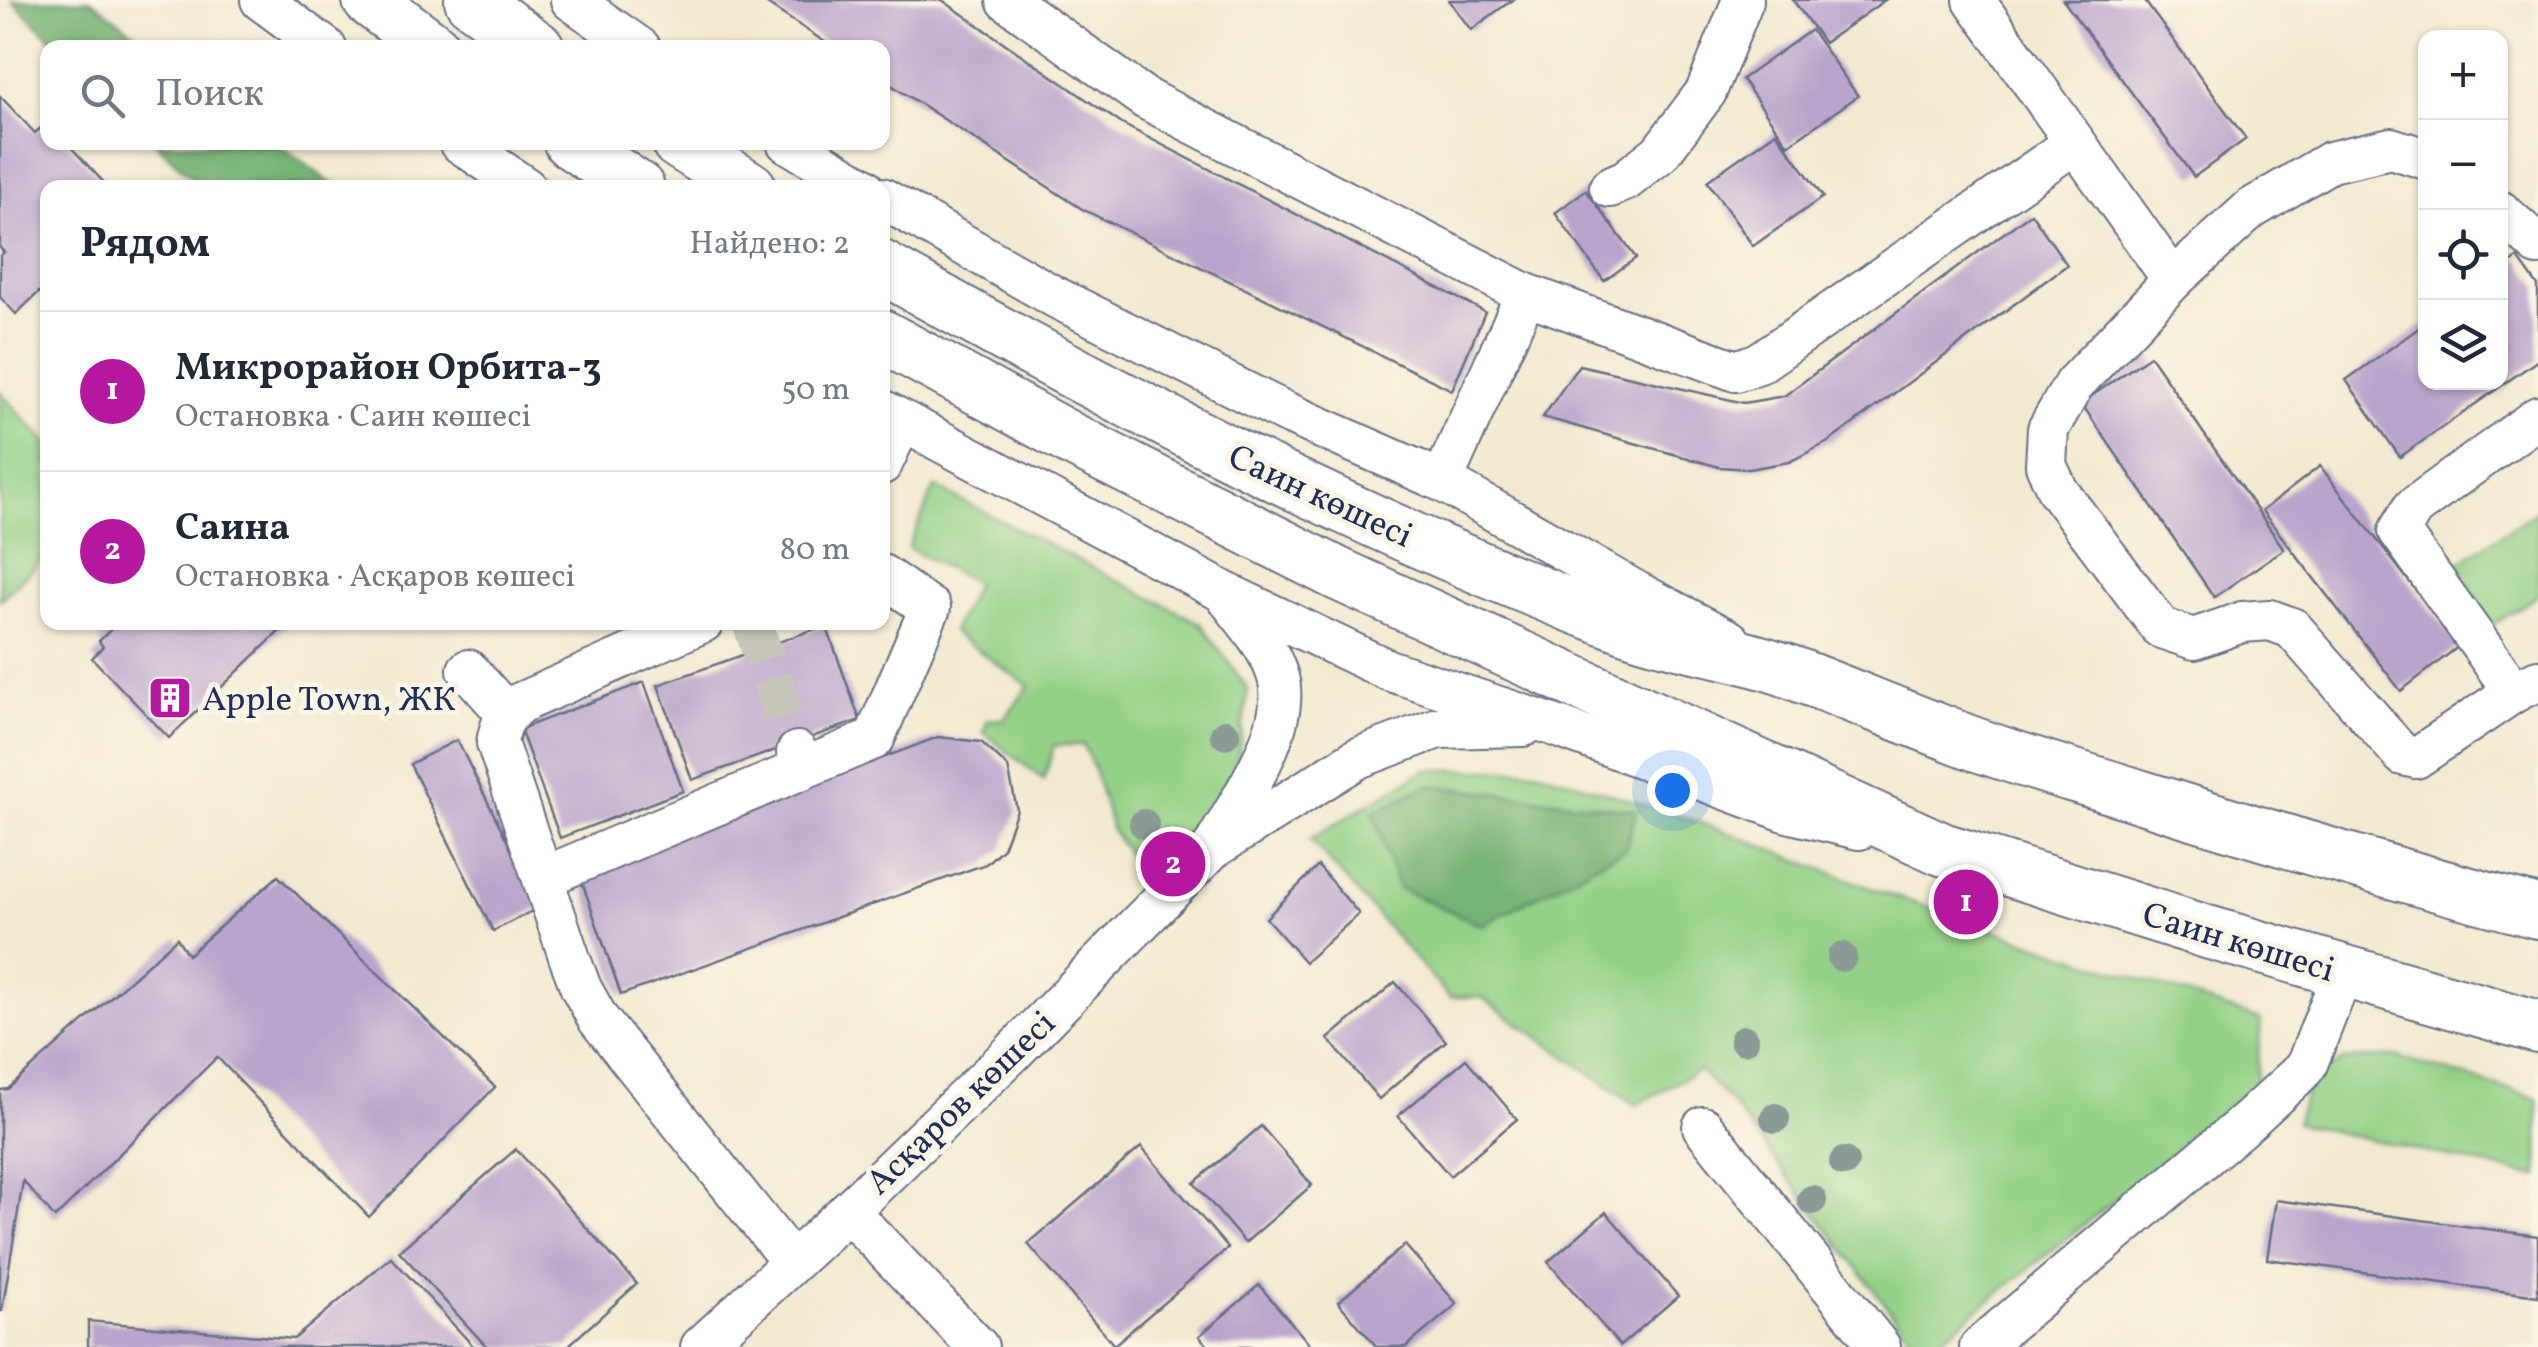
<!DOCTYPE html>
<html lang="ru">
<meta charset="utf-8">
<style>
:root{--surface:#fff;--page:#f6f6f7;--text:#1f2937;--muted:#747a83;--line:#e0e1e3;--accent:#b5179e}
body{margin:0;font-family:Vollkorn,serif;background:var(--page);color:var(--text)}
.controls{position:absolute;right:30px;top:30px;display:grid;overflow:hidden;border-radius:20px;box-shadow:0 2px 8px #0004}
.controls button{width:90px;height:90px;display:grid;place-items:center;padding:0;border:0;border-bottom:2px solid var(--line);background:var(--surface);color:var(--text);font:50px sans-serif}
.you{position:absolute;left:1672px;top:790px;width:35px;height:35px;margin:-25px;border:8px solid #fff;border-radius:50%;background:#1a73e8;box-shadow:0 0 0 15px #1a73e833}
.badge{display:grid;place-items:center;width:65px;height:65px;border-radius:50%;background:var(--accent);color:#fff;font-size:32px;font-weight:700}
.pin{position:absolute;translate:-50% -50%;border:5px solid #fff;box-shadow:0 2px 10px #0006}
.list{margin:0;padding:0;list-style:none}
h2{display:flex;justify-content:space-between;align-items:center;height:130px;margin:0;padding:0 40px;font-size:42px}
h2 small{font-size:32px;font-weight:400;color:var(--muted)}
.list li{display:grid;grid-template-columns:65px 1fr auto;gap:30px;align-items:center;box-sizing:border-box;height:160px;padding:0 40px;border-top:2px solid var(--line)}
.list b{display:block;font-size:38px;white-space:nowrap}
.list p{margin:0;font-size:32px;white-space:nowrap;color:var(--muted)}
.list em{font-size:32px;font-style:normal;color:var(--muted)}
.icon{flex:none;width:55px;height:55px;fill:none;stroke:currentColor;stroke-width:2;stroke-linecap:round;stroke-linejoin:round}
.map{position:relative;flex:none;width:2538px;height:1347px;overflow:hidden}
.search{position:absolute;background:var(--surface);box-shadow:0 2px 8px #0004;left:40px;top:40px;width:850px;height:110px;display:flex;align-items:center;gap:25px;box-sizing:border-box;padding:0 35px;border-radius:20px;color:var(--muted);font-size:38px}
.panel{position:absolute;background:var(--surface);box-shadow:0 2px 8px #0004;left:40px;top:180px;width:850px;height:450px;border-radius:20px}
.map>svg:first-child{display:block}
</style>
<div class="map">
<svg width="2538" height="1347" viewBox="0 0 2538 1347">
<rect width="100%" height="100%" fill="#fcf5e5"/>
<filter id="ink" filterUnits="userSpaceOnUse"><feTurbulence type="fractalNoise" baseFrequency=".01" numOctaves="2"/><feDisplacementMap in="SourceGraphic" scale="20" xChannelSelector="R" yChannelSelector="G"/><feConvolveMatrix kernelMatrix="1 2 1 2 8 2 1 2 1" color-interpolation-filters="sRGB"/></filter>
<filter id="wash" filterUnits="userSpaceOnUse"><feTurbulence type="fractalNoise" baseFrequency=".0048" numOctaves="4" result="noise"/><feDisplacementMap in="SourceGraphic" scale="40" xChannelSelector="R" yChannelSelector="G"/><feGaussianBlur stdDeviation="2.25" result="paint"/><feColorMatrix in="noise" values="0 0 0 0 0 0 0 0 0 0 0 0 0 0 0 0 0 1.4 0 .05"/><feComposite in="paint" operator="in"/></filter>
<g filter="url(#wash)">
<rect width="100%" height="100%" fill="#f2ead0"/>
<g fill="#94d187" stroke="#588072" stroke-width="2.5">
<polygon points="0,392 47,443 48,554 0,600"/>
<polygon points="935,487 1200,623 1248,689 1236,772 1202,841 1151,888 1112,831 1094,769 1083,745 1054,745 1044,780 984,733 987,720 1004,719 1029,686 952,632 976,583 908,548"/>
<polygon points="2538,510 2538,595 2490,627 2450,569"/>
<polygon points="1426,770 1536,770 1713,827 1878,891 2261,1020 2256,1087 1931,1347 1918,1347 1729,1100 1699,1070 1636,1105 1481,997 1449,997 1310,839"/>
<polygon points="2395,1056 2538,1098 2538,1177 2296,1123 2310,1080 2345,1060"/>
</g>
<g fill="#77b374" stroke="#497169" stroke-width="2.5">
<polygon points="12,0 91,0 153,47 60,47"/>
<polygon points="156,143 277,143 336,187 201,187"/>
<polygon points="1429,785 1637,810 1625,849 1482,925 1398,888 1373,812"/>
</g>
<g id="blocks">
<g fill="#baa4cc">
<polygon points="761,0 942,0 1122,124 1485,312 1452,390 1082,209 882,79 882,48 834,48"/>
<polygon points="1449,0 1512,0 1471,30"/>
<polygon points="1793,0 1885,0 1824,43"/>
<polygon points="2063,0 2144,0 2246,139 2194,177"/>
<polygon points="1811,30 1858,96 1788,145 1742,79"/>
<polygon points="0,96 35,133 48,122 48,142 66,142 109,188 48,188 48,301 39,292 16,314 0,297 0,256 4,252 0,248"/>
<polygon points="1776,132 1823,197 1753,246 1707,181"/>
<polygon points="1586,190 1636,258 1604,281 1555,213"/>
<polygon points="2031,213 2067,265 1830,441 1789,462 1749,469 1719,467 1543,417 1579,365 1744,403 1784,396"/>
<polygon points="2518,258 2538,286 2538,360 2400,457 2346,380 2426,323 2426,382 2500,382 2500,270"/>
<polygon points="2150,356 2284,549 2214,597 2081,403"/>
<polygon points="2320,466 2459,646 2401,691 2262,511"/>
<polygon points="118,622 289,622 169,738 92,658 103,647 99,641"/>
<polygon points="826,625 860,720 692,780 658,685"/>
<polygon points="644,682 683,791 560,838 520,729"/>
<polygon points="938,737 981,742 1008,767 1017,810 1003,848 986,864 621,995 579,873"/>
<polygon points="457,740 540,907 493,931 410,764"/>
<polygon points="1318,866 1359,914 1305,962 1266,918"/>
<polygon points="278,876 495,1087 369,1217 217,1057 55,1218 23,1181 2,1311 0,1311 0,1090 8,1089 177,938 188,955"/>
<polygon points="1395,982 1446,1041 1379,1099 1328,1039"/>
<polygon points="1466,1059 1517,1119 1450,1176 1398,1116"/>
<polygon points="1261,1126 1312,1185 1245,1243 1194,1183"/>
<polygon points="1141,1147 1228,1248 1114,1345 1028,1244"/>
<polygon points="516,1149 637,1284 567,1347 487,1347 399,1251"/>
<polygon points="2276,1200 2538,1236 2538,1296 2267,1259"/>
<polygon points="1606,1212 1678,1296 1620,1346 1548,1262"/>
<polygon points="1405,1245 1457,1304 1406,1347 1377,1347 1338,1302"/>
<polygon points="391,1257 474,1347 88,1347 88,1321 294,1339"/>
<polygon points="1259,1285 1310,1345 1307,1347 1209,1347 1199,1336"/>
</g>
</g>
</g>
<g filter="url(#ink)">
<use href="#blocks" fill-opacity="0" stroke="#667086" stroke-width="2.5"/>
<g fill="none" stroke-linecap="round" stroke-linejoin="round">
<polyline stroke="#c7c5b9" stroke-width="40" stroke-dasharray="40 20" stroke-linecap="butt" points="752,622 797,752"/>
<defs>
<g id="minor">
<polyline points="261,0 326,48"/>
<polyline points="571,0 640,48"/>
<polyline points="1007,0 1146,99 1526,294 1736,371 1759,363 2075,143"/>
<polyline points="1974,0 2173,280"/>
<polyline points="459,142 526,188"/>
<polyline points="787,142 864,188"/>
<polyline points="2426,159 2391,148 2330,162 2251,209 2173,280 2074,384 2048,429 2046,465 2058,491 2161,628 2194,639 2242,622 2270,620 2292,628 2403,755 2416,758 2514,692 2538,680"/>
<polyline points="1610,187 1626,180 1660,153 1706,92 1743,0"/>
<polyline points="882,198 1055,297 1285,412 1442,481 1637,592 1730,641"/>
<polyline points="2500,211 2538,245"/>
<polyline points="882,410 1222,591 1388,670 1553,725 1788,812 1859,829"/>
<polyline points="882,464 902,421"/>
<polyline points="1442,481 1526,294"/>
<path d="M703 622 520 703C505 715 500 724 497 743L570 959 581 988 598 1019 792 1262"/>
<polyline points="468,670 507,714"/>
<polyline points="2514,692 2399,531 2413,508 2538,417"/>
<polyline points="797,752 802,769 874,739 930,608 882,575"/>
<path d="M1214 846C1238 803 1295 724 1277 674 1267 644 1245 621 1226 596"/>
<polyline points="544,877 802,769"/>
<polyline points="1703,1127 1880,1347"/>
<polyline points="848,1211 978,1347"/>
<polyline points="701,1347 848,1211 1011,1054 1212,849 1358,758 1438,728 1524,726"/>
<polyline points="1980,1347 2249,1120 2302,1071 2307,1064 2343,972"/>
</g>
<g id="major">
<polyline points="369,0 433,48"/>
<polyline points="471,0 538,48"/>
<polyline points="570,142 638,188"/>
<polyline points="678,142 750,188"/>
<path d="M882 267C1121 403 1367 528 1624 626 1677 646 1735 651 1788 671 1849 694 1910 720 1972 743 2028 763 2086 779 2142 797 2273 838 2405 878 2538 912"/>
<polyline points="882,336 1071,439 1338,574 1942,849 2207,932 2538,1027"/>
</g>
</defs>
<use href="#minor" stroke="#667086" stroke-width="44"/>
<use href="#major" stroke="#667086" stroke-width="56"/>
<use href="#minor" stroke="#fff" stroke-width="40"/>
<use href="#major" stroke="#fff" stroke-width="52"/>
</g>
<g fill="#8c9a97">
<circle cx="1225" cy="734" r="15"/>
<circle cx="1144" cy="824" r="15"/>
<circle cx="1842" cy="957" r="15"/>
<circle cx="1744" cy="1040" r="15"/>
<circle cx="1775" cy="1118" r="15"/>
<circle cx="1844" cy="1162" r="15"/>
<circle cx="1812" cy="1200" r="15"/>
</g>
</g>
<defs>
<symbol id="building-square" viewBox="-11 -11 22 22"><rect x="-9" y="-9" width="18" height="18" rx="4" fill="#b5179e" stroke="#fcf5e5"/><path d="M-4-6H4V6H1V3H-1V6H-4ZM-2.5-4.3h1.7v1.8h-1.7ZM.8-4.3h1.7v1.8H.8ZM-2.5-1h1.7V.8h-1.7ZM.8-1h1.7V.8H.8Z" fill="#fff"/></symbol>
</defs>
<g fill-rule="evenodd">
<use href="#building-square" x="145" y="673" width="50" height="50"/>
</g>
<g text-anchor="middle" stroke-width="10" stroke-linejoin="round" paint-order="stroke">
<g font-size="35" fill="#1b2f5e" stroke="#fcf5e5">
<text transform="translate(1321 495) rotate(25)" y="12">Саин көшесі</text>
<text transform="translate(2239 941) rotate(17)" y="12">Саин көшесі</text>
<text transform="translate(960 1102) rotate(-44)" y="12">Асқаров көшесі</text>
</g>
<g font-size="35" fill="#1b2f5e" stroke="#fcf5e5" text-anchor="start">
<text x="202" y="710">Apple Town, ЖК</text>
</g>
</g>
</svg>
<div class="controls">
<button>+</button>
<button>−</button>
<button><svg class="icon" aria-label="locate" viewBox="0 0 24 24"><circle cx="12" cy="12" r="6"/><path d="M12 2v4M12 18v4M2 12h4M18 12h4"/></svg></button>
<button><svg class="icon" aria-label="layers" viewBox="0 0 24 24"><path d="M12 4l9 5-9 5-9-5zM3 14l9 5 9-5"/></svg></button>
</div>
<div class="you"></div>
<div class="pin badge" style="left:1966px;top:902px">1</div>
<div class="pin badge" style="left:1173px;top:864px">2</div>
<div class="search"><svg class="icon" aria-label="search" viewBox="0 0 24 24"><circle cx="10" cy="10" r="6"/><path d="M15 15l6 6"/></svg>Поиск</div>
<section class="panel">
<h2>Рядом<small>Найдено: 2</small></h2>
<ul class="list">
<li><span class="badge">1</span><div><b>Микрорайон Орбита-3</b><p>Остановка · Саин көшесі</p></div><em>50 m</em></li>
<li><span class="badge">2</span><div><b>Саина</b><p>Остановка · Асқаров көшесі</p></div><em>80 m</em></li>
</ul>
</section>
</div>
